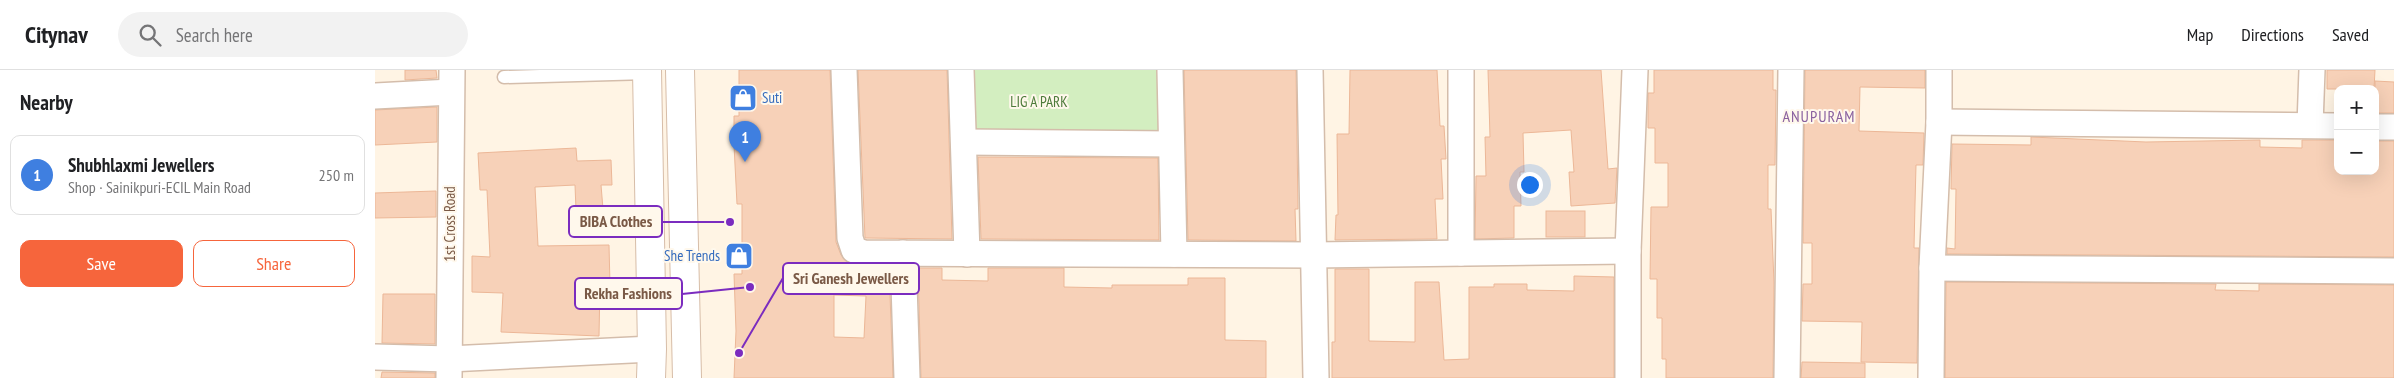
<!DOCTYPE html>
<meta charset="utf-8">
<style>
:root{--surface:#fff;--page:#f2f2f2;--text:#202124;--muted:#757577;--line:#e0e0e0;--accent:#f6653c}
body{margin:0;font-family:"PT Sans Narrow",sans-serif;background:var(--page);color:var(--text)}
.controls{position:absolute;right:15px;top:15px;display:grid;overflow:hidden;border-radius:10px;box-shadow:0 5px 20px #0002}
.controls button{width:45px;height:45px;display:grid;place-items:center;padding:0;border:0;border-bottom:1px solid var(--line);background:var(--surface);color:var(--text);font:25px sans-serif}
.you{position:absolute;left:1154px;top:114px;width:18px;height:18px;margin:-12px;border:4px solid #fff;border-radius:50%;background:#1a73e8;box-shadow:0 0 0 8px #1a73e833}
.badge{display:grid;place-items:center;width:32px;height:32px;border-radius:50%;background:var(--accent);color:#fff;font-size:16px;font-weight:700}
.pin{position:absolute;translate:-50% -41px;filter:drop-shadow(0 1px 2px #0008)}
.pin::after{content:'';position:absolute;top:26px;width:18px;height:15px;background:inherit;clip-path:polygon(0 0,100% 0,50% 100%)}
.list{margin:0;padding:0;list-style:none}
h2{display:flex;justify-content:space-between;align-items:center;height:65px;margin:0;padding:0 20px;font-size:21px}
h2 small{font-size:16px;font-weight:400;color:var(--muted)}
.list li{display:grid;grid-template-columns:32px 1fr auto;gap:15px;align-items:center;box-sizing:border-box;height:80px;margin:0 10px 10px;padding:0 10px;border:1px solid var(--line);border-radius:10px}
.list b{display:block;font-size:19px;white-space:nowrap}
.list p{margin:0;font-size:16px;white-space:nowrap;color:var(--muted)}
.list em{font-size:16px;font-style:normal;color:var(--muted)}
.actions{display:flex;gap:10px;padding:15px 20px}
.actions a{flex:1;padding:11px 0;border:1px solid var(--accent);border-radius:10px;text-align:center;font-size:18px;color:var(--accent)}
.actions .main{background:var(--accent);color:#fff}
.icon{flex:none;width:28px;height:28px;fill:none;stroke:currentColor;stroke-width:2;stroke-linecap:round;stroke-linejoin:round}
.map{position:relative;flex:none;width:2019px;height:308px;overflow:hidden}
header{display:flex;align-items:center;gap:30px;box-sizing:border-box;height:70px;padding:0 25px;background:var(--surface);border-bottom:1px solid var(--line)}
header strong{font-size:24px}
nav{display:flex;gap:28px;margin-inline-start:auto;font-size:18px}
.search{width:350px;height:45px;background:var(--page);display:flex;align-items:center;gap:12px;box-sizing:border-box;padding:0 18px;border-radius:28px;color:var(--muted);font-size:19px}
main{display:flex}
aside{flex:1;background:var(--surface)}
.map>svg:first-child{display:block}
</style>
<header>
<strong>Citynav</strong>
<div class="search"><svg class="icon" aria-label="search" viewBox="0 0 24 24"><circle cx="10" cy="10" r="6"/><path d="M15 15l6 6"/></svg>Search here</div>
<nav><a>Map</a><a>Directions</a><a>Saved</a></nav>
</header>
<main>
<aside>
<h2>Nearby<small></small></h2>
<ul class="list">
<li><span class="badge" style="background:#3f7fe0">1</span><div><b>Shubhlaxmi Jewellers</b><p>Shop · Sainikpuri-ECIL Main Road</p></div><em>250 m</em></li>
</ul>
<div class="actions"><a class="main">Save</a><a>Share</a></div>
</aside>
<div class="map">
<svg width="2019" height="308" viewBox="0 0 2019 308">
<rect width="100%" height="100%" fill="#fff4e4"/>
<polygon fill="#d3eec0" points="594,0 786,0 788,66 595,64"/>
<g fill="#f7d1b8" stroke="#ecb797" fill-rule="evenodd">
<polygon points="30,0 61,0 62,8 30,10"/>
<path d="M364 0H455L461 172 466 185 474 194 489 197H514L518 308H359L361 261 359 204H367V134H362L359 75V46H364ZM459 225 491 226 489 268 459 267Z"/>
<polygon points="483,0 572,0 577,169 490,168"/>
<polygon points="809,0 921,0 923,139 920,139 921,171 813,170"/>
<polygon points="975,0 1062,0 1065,56 1069,56 1071,89 1066,89 1068,129 1060,129 1062,169 960,170 961,145 963,145 962,64 974,64"/>
<polygon points="1113,0 1226,0 1233,99 1242,98 1240,133 1196,136 1194,102 1199,102 1196,60 1148,63 1149,102 1145,102 1146,136 1139,136 1139,168 1100,169 1101,106 1111,106 1110,67 1115,67"/>
<polygon points="1279,0 1398,0 1398,20 1401,20 1400,95 1393,95 1393,139 1396,139 1399,213 1398,308 1291,308 1291,289 1287,289 1287,248 1282,248 1282,209 1275,209 1276,137 1293,137 1293,93 1280,93 1280,58 1273,58 1273,23 1279,23"/>
<polygon points="1430,0 1550,0 1550,18 1485,17 1484,61 1549,63 1548,95 1541,95 1540,134 1539,178 1544,178 1542,293 1486,292 1487,252 1427,251 1428,214 1437,214 1437,173 1428,173"/>
<polygon points="1952,0 2000,0 1999,19 1952,19"/>
<polygon points="2000,11 2019,12 2019,43 2000,43"/>
<polygon points="62,37 62,72 0,75 0,40"/>
<polygon points="1656,67 1771,72 1885,70 1885,77 1927,78 1927,70 1963,70 1963,101 2000,101 2000,71 2019,71 2019,187 1572,184 1572,178 1580,179 1581,119 1576,119 1577,74 1656,75"/>
<polygon points="201,78 202,91 236,90 237,115 226,115 228,139 201,140 200,115 160,117 163,176 234,175 235,215 225,215 224,266 126,262 128,223 97,222 97,186 115,187 112,120 105,120 103,83"/>
<polygon points="603,87 783,88 784,170 606,169"/>
<polygon points="61,121 61,147 0,148 0,123"/>
<rect x="1171" y="141" width="39" height="26"/>
<polygon points="543,198 567,198 567,210 613,211 613,198 689,198 689,217 737,218 737,215 813,215 813,208 850,208 850,270 891,271 891,308 546,308"/>
<polygon points="960,199 994,199 994,271 1040,272 1040,212 1064,212 1069,290 1094,289 1094,217 1119,217 1119,214 1152,214 1152,220 1199,221 1199,206 1239,207 1239,308 957,308 957,272 960,272"/>
<polygon points="1571,212 1841,214 1840,220 1884,221 1884,214 2019,215 2019,308 1570,308"/>
<polygon points="8,224 60,224 60,274 7,273"/>
<polygon points="1427,292 1490,293 1490,308 1426,308"/>
<polygon points="7,302 60,303 60,308 6,308"/>
</g>
<g fill="none" stroke-linecap="round" stroke-linejoin="round">
<defs>
<polyline id="service" points="129,7 273,3"/>
<g id="minor">
<polyline points="469,0 475,168 479,180 489,183 938,185 1253,181"/>
<polyline points="586,0 592,184"/>
<polyline points="795,0 799,184"/>
<polyline points="935,0 941,308"/>
<polyline points="0,26 76,22"/>
<polyline points="1564,52 1963,56"/>
<polyline points="1935,55 1937,0"/>
<polyline points="2000,57 2019,57"/>
<polyline points="589,72 796,74"/>
<polyline points="528,183 532,308"/>
<polyline points="1086,183 1086,0"/>
<polyline points="1557,198 2019,201"/>
<polyline points="0,287 74,289 277,279"/>
<polyline points="74,308 77,0"/>
<polyline points="1253,308 1253,181 1260,0"/>
<polyline points="1412,308 1416,0"/>
<polyline points="1556,308 1557,198 1564,52 1564,0"/>
</g>
<g id="secondary">
<polyline points="272,0 277,279 276,308"/>
<polyline points="305,0 312,308"/>
</g>
</defs>
<use href="#service" stroke="#d4bdab" stroke-width="15"/>
<use href="#minor" stroke="#d4bdab" stroke-width="28"/>
<use href="#secondary" stroke="#d7bda8" stroke-width="30"/>
<use href="#service" stroke="#fff" stroke-width="12"/>
<use href="#minor" stroke="#fff" stroke-width="25"/>
<use href="#secondary" stroke="#fff" stroke-width="28"/>
</g>
<defs>
<symbol id="shop-square" viewBox="-11 -11 22 22"><rect x="-9" y="-9" width="18" height="18" rx="4" fill="#3f7fe0" stroke="#fff8ec"/><path d="M-5-2.5h2.3a2.7 3.5 0 0 1 5.4 0H5L5.5 6h-11ZM-1.5-2.5h3a1.5 2.3 0 0 0-3 0Z" fill="#fff"/></symbol>
</defs>
<g fill-rule="evenodd">
<use href="#shop-square" x="352" y="12" width="32" height="32"/>
<use href="#shop-square" x="348" y="170" width="32" height="32"/>
</g>
<g text-anchor="middle" stroke-width="4" stroke-linejoin="round" paint-order="stroke">
<g font-size="15" fill="#366cbe" stroke="#fff8ec" text-anchor="start">
<text x="387" y="33">Suti</text>
<text x="345" y="191" text-anchor="end">She Trends</text>
</g>
<g font-size="15" fill="#4d7b3a" stroke="#fff8ec">
<text x="664" y="37">LIG A PARK</text>
</g>
<g font-size="15" fill="#7a5946" stroke="#fff8ec">
<text transform="translate(75 154) rotate(-90)" y="5">1st Cross Road</text>
</g>
<g font-size="16" letter-spacing="1" fill="#8a619f" stroke="#fff8ec">
<text x="1444" y="52">ANUPURAM</text>
</g>
</g>
<path fill="none" stroke="#7b2cbf" stroke-width="2" d="M355 152L287 152M364 283L408 208M375 217L307 224"/>
<g fill="#7b2cbf" stroke="#fff8ec" stroke-width="2">
<circle cx="355" cy="152" r="5"/>
<circle cx="364" cy="283" r="5"/>
<circle cx="375" cy="217" r="5"/>
</g>
<g fill="#fff8ec" stroke="#7b2cbf" stroke-width="2">
<rect x="194" y="136" width="93" height="31" rx="5"/>
<rect x="408" y="193" width="136" height="31" rx="5"/>
<rect x="200" y="208" width="107" height="31" rx="5"/>
</g>
<g font-size="16" text-anchor="middle" font-weight="bold" fill="#7a5946">
<text x="241" y="157">BIBA Clothes</text>
<text x="476" y="214">Sri Ganesh Jewellers</text>
<text x="253" y="229">Rekha Fashions</text>
</g>
</svg>
<div class="controls">
<button>+</button>
<button>−</button>
</div>
<div class="you"></div>
<div class="pin badge" style="left:370px;top:92px;background:#3f7fe0">1</div>
</div>
</main>
